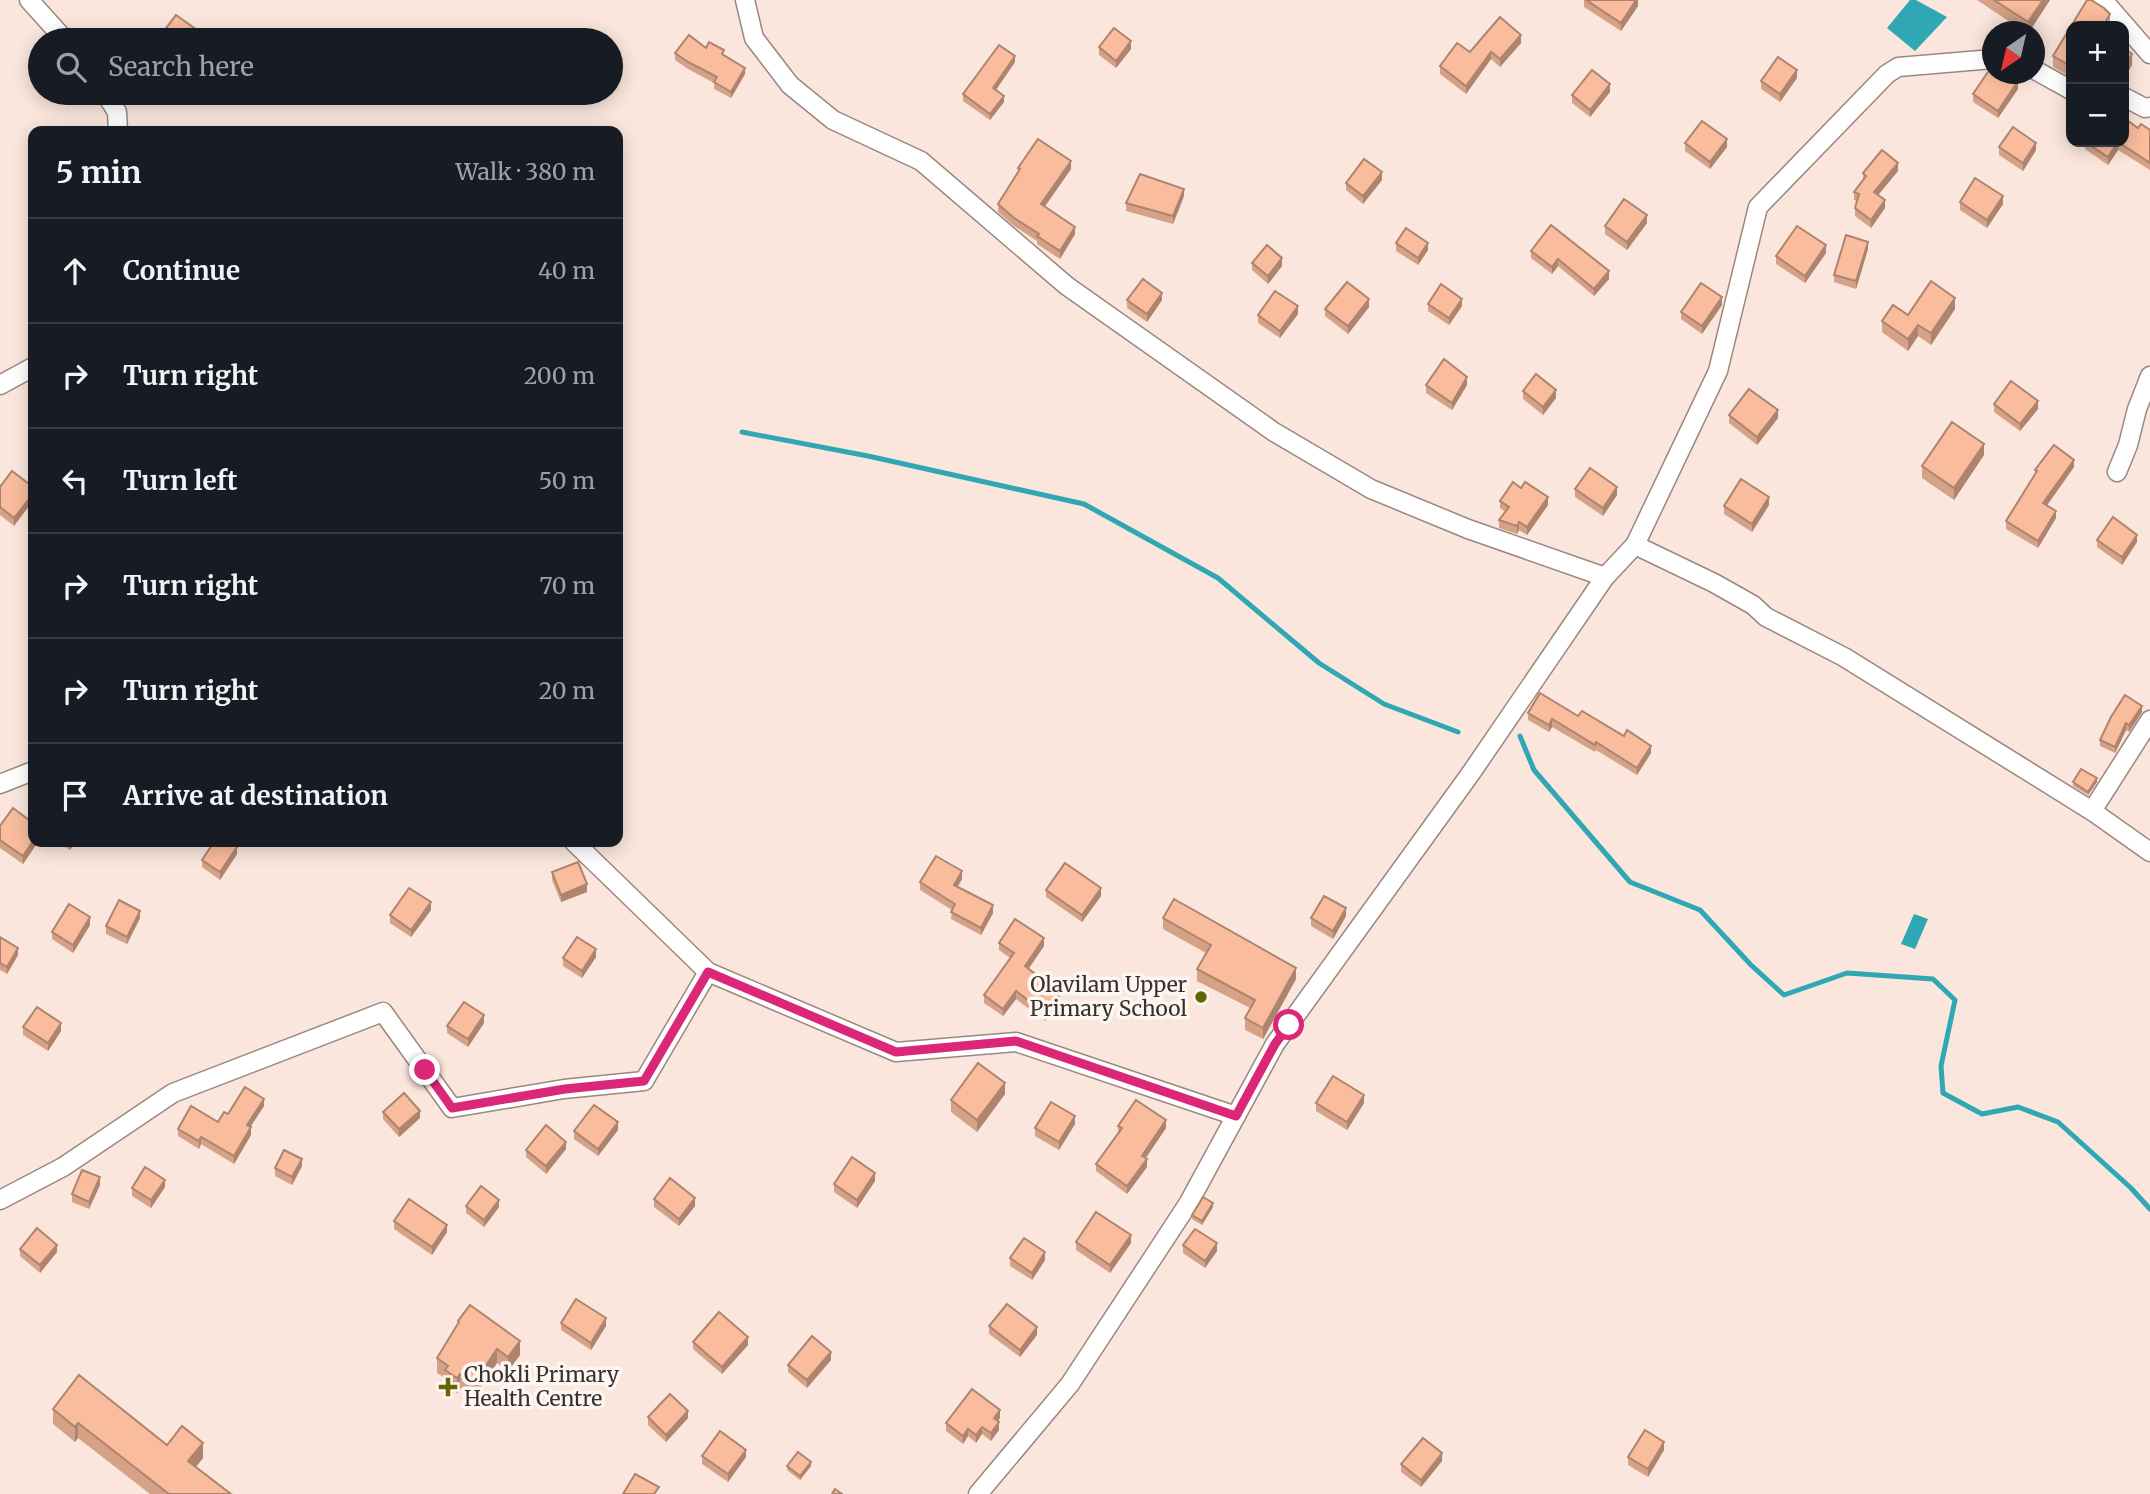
<!DOCTYPE html>
<meta charset="utf-8">
<style>
:root{--surface:#171b24;--page:#20242c;--text:#f1f3f6;--muted:#9ea1a6;--line:#363941}
body{margin:0;font-family:Merriweather,serif;background:var(--page);color:var(--text)}
.controls{position:absolute;right:21px;top:21px;display:grid;overflow:hidden;border-radius:14px;box-shadow:0 4px 18px #0003}
.controls button{width:63px;height:63px;display:grid;place-items:center;padding:0;border:0;border-bottom:2px solid var(--line);background:var(--surface);color:var(--text);font:35px sans-serif}
.compass{position:absolute;left:1982px;top:21px;width:63px;height:63px;border-radius:50%;background:var(--surface);box-shadow:0 4px 18px #0003;rotate:214deg}
.stop{position:absolute;width:21px;height:21px;margin:-16px;border:5px solid #db2777;border-radius:50%;background:#fff}
.stop.end{background:#db2777;border-color:#fff;box-shadow:0 2px 7px #0008}
.list{margin:0;padding:0;list-style:none}
h2{display:flex;justify-content:space-between;align-items:center;height:91px;margin:0;padding:0 28px;font-size:30px}
h2 small{font-size:23px;font-weight:400;color:var(--muted)}
.list li{display:grid;grid-template-columns:46px 1fr auto;gap:21px;align-items:center;box-sizing:border-box;height:105px;padding:0 28px;border-top:2px solid var(--line)}
.list b{display:block;font-size:26px;white-space:nowrap}
.list em{font-size:23px;font-style:normal;color:var(--muted)}
.icon{flex:none;width:38px;height:38px;fill:none;stroke:currentColor;stroke-width:2;stroke-linecap:round;stroke-linejoin:round}
.map{position:relative;flex:none;width:2150px;height:1494px;overflow:hidden}
.search{position:absolute;background:var(--surface);box-shadow:0 4px 18px #0003;left:28px;top:28px;width:595px;height:77px;display:flex;align-items:center;gap:18px;box-sizing:border-box;padding:0 24px;border-radius:38px;color:var(--muted);font-size:26px}
.panel{position:absolute;background:var(--surface);box-shadow:0 4px 18px #0003;left:28px;top:126px;width:595px;height:721px;border-radius:14px}
.map>svg:first-child{display:block}
</style>
<div class="map">
<svg width="2150" height="1494" viewBox="0 0 2150 1494">
<rect width="100%" height="100%" fill="#fae6dc"/>
<g fill="#2fa8b4">
<polygon points="1910,0 1916,0 1947,17 1915,51 1887,28"/>
<polygon points="1914,914 1928,919 1915,949 1901,944"/>
</g>
<g fill="none" stroke-linecap="round" stroke-linejoin="round">
<g stroke="#2fa8b4" stroke-width="5">
<polyline points="742,432 868,456 1084,504 1218,578 1319,663 1384,704 1458,732"/>
<polyline points="1520,736 1534,770 1630,882 1700,910 1751,965 1784,995 1847,973 1933,979 1955,1000 1941,1066 1943,1093 1982,1114 2018,1107 2058,1122 2131,1188 2150,1209"/>
</g>
<defs>
<g id="street">
<polyline points="29,0 65,40"/>
<polyline points="745,0 754,38 790,85 833,120 921,161 1067,286 1274,432 1371,489 1468,529 1605,577 1635,545 1714,583 1753,605 1766,617 1844,657 2092,811"/>
<polyline points="2103,0 2150,54"/>
<polyline points="2035,70 2071,90"/>
<polyline points="105,93 117,112 118,131"/>
<polyline points="2124,97 2145,108 2150,107"/>
<polyline points="0,385 33,367"/>
<polyline points="2117,472 2128,445 2137,409 2150,376"/>
<polyline points="1635,545 1718,371 1758,207 1887,74 1898,67 1993,59"/>
<polyline points="2150,720 2092,811 2150,852"/>
<polyline points="0,784 33,771"/>
<polyline points="574,842 708,972 896,1052 1016,1042 1236,1116"/>
<polyline points="0,1200 63,1167 173,1093 383,1012 452,1108 564,1089 644,1081 708,972"/>
<polyline points="978,1494 1070,1384 1188,1204 1275,1044 1471,773 1605,577"/>
</g>
</defs>
<use href="#street" stroke="#9a887f" stroke-width="21"/>
<use href="#street" stroke="#fff" stroke-width="18"/>
</g>
<g fill="#d6a287">
<polygon points="1584,0 1638,0 1638,6 1621,31 1584,7"/>
<polygon points="1977,0 2050,0 2029,32 2025,32"/>
<polygon points="2087,0 2091,0 2104,8 2110,14 2110,24 2114,26 2071,26 2071,77 2053,67 2053,56"/>
<polygon points="1521,43 1500,67 1491,59 1466,94 1440,74 1440,66 1470,52"/>
<polygon points="1099,47 1131,49 1116,68 1099,55"/>
<polygon points="706,48 724,55 745,74 731,98 714,89 714,83 688,69 675,60 675,53"/>
<polygon points="1015,62 996,90 1004,102 990,120 963,101 963,94"/>
<polygon points="1797,78 1780,102 1761,89 1761,81"/>
<polygon points="2018,89 1998,118 1973,102 1973,94"/>
<polygon points="1610,92 1590,117 1572,103 1572,95"/>
<polygon points="2138,128 2150,130 2150,170 2118,150 2108,165 2085,149 2085,142"/>
<polygon points="1685,143 1727,147 1710,169 1685,151"/>
<polygon points="1999,147 2036,150 2023,171 1999,155"/>
<polygon points="1018,168 1071,169 1045,206 1075,234 1060,259 1037,244 1037,241 1014,226 998,212 998,204 1018,172"/>
<polygon points="1898,171 1878,195 1885,208 1871,228 1855,216 1855,208 1857,201 1854,200 1854,192 1863,180 1863,173"/>
<polygon points="1382,180 1363,204 1346,190 1346,183"/>
<polygon points="1184,196 1173,224 1126,211 1126,203"/>
<polygon points="1960,202 2003,204 1987,228 1960,210"/>
<polygon points="1647,223 1627,250 1605,234 1605,226"/>
<polygon points="1551,225 1609,279 1594,296 1558,266 1552,274 1531,258 1531,251"/>
<polygon points="1396,243 1428,250 1418,265 1396,251"/>
<polygon points="1868,249 1856,289 1834,282 1834,275"/>
<polygon points="1826,253 1805,283 1776,264 1776,256"/>
<polygon points="1252,263 1282,266 1268,284 1252,270"/>
<polygon points="1127,300 1162,300 1147,322 1127,308"/>
<polygon points="1428,304 1462,306 1449,325 1428,311"/>
<polygon points="1722,305 1702,334 1681,319 1681,312"/>
<polygon points="1369,307 1348,334 1325,316 1325,309"/>
<polygon points="1955,309 1931,345 1918,336 1908,351 1882,332 1882,321 1908,315"/>
<polygon points="1298,314 1280,338 1258,323 1258,315"/>
<polygon points="1426,385 1467,385 1452,410 1426,393"/>
<polygon points="1523,391 1556,398 1543,415 1523,399"/>
<polygon points="1994,404 2038,409 2020,431 1994,412"/>
<polygon points="1729,415 1778,418 1757,445 1729,423"/>
<polygon points="1984,455 1954,500 1922,478 1922,466"/>
<polygon points="2074,467 2047,505 2056,518 2038,548 2006,529 2006,521 2035,474 2035,470"/>
<polygon points="0,487 33,487 14,526 0,515"/>
<polygon points="1575,489 1617,495 1603,516 1575,497"/>
<polygon points="1500,501 1548,505 1527,535 1519,530 1517,534 1499,528 1499,520 1505,512 1500,508"/>
<polygon points="1769,505 1752,532 1724,514 1724,506"/>
<polygon points="2097,540 2137,542 2122,565 2097,547"/>
<polygon points="2142,712 2129,732 2126,730 2115,753 2100,746 2100,740"/>
<polygon points="1528,713 1578,716 1651,753 1637,775 1596,750 1595,752 1552,727 1549,732 1528,720"/>
<polygon points="2073,782 2097,782 2088,795 2073,786"/>
<polygon points="0,826 33,842 38,842 23,864 0,848"/>
<polygon points="57,842 76,842 70,850"/>
<polygon points="237,854 220,880 202,867 202,860"/>
<polygon points="552,872 587,892 561,902 552,880"/>
<polygon points="962,879 958,886 993,913 981,935 951,919 952,910 920,890 920,882"/>
<polygon points="1046,890 1101,896 1082,922 1046,897"/>
<polygon points="431,910 411,937 390,923 390,915"/>
<polygon points="1346,916 1333,939 1311,926 1311,918"/>
<polygon points="140,918 127,944 106,934 106,926"/>
<polygon points="1163,918 1296,979 1263,1039 1245,1030 1245,1018 1250,1008 1197,981 1197,969 1206,953 1163,929"/>
<polygon points="90,925 73,953 52,939 52,932"/>
<polygon points="0,937 18,955 7,974 0,970"/>
<polygon points="999,943 1044,946 1028,969 1060,1001 1045,1021 1016,999 1003,1016 984,1003 984,995 1010,958 999,950"/>
<polygon points="596,957 582,978 563,966 563,958"/>
<polygon points="484,1023 468,1047 447,1033 447,1026"/>
<polygon points="23,1027 61,1031 48,1051 23,1035"/>
<polygon points="1005,1094 977,1132 951,1112 951,1100"/>
<polygon points="1316,1103 1364,1103 1347,1130 1316,1111"/>
<polygon points="264,1106 250,1127 251,1135 234,1164 201,1144 199,1149 178,1136 178,1129 218,1122 228,1114"/>
<polygon points="383,1112 420,1118 399,1137 383,1119"/>
<polygon points="1075,1124 1059,1150 1035,1136 1035,1128"/>
<polygon points="1118,1126 1166,1128 1146,1158 1147,1167 1127,1194 1096,1171 1096,1164 1118,1133"/>
<polygon points="618,1130 598,1156 574,1139 574,1131"/>
<polygon points="566,1149 546,1174 526,1157 526,1150"/>
<polygon points="302,1166 292,1185 275,1176 275,1168"/>
<polygon points="875,1181 857,1208 834,1192 834,1184"/>
<polygon points="100,1185 89,1209 72,1202 72,1194"/>
<polygon points="165,1187 151,1208 132,1196 132,1188"/>
<polygon points="654,1199 695,1206 679,1226 654,1207"/>
<polygon points="466,1206 499,1207 484,1227 466,1213"/>
<polygon points="1213,1207 1202,1225 1192,1219 1192,1215"/>
<polygon points="394,1221 447,1232 432,1255 394,1229"/>
<polygon points="1076,1242 1131,1243 1110,1273 1076,1250"/>
<polygon points="1183,1245 1217,1251 1205,1268 1183,1253"/>
<polygon points="20,1249 57,1252 40,1273 20,1256"/>
<polygon points="1010,1258 1045,1260 1032,1280 1010,1266"/>
<polygon points="458,1321 520,1355 508,1371 497,1363 474,1397 460,1388 457,1393 445,1384 445,1378 437,1373 437,1358 458,1324"/>
<polygon points="561,1323 606,1326 591,1350 561,1330"/>
<polygon points="989,1326 1037,1335 1020,1357 989,1334"/>
<polygon points="693,1342 748,1345 722,1374 693,1349"/>
<polygon points="831,1360 807,1388 788,1372 788,1365"/>
<polygon points="53,1409 167,1445 203,1458 196,1467 231,1494 150,1494 78,1438 75,1442 53,1424"/>
<polygon points="648,1417 688,1418 666,1442 648,1425"/>
<polygon points="1000,1418 998,1421 999,1430 991,1441 982,1434 976,1443 968,1436 963,1444 946,1431 946,1423"/>
<polygon points="1664,1450 1648,1477 1628,1465 1628,1457"/>
<polygon points="702,1456 746,1457 728,1482 702,1464"/>
<polygon points="1442,1461 1421,1487 1401,1472 1401,1464"/>
<polygon points="787,1466 811,1466 800,1480 787,1470"/>
</g>
<g fill="#ae846e">
<polygon points="1636,0 1638,0 1638,6 1621,31 1621,23"/>
<polygon points="2043,0 2050,0 2029,32 2028,32 2028,22"/>
<polygon points="197,30 197,37 195,40 189,40"/>
<polygon points="1521,35 1521,43 1500,67 1500,59"/>
<polygon points="1131,41 1131,49 1116,68 1116,61"/>
<polygon points="1491,52 1491,59 1466,94 1466,86"/>
<polygon points="2132,54 2132,65 2124,79 2124,68"/>
<polygon points="1015,56 1015,62 993,94 993,88"/>
<polygon points="745,68 745,74 731,98 731,92"/>
<polygon points="1797,70 1797,78 1780,102 1780,94"/>
<polygon points="2018,81 2018,89 1998,118 1998,111"/>
<polygon points="1610,84 1610,92 1590,117 1590,110"/>
<polygon points="1004,96 1004,102 990,120 990,114"/>
<polygon points="1727,139 1727,147 1710,169 1710,162"/>
<polygon points="2118,142 2118,150 2108,165 2108,157"/>
<polygon points="2036,143 2036,150 2023,171 2023,163"/>
<polygon points="1071,161 1071,169 1041,212 1041,204"/>
<polygon points="1898,163 1898,171 1874,200 1874,192"/>
<polygon points="1382,172 1382,180 1363,204 1363,196"/>
<polygon points="1184,189 1184,196 1173,224 1173,216"/>
<polygon points="2003,196 2003,204 1987,228 1987,220"/>
<polygon points="1885,200 1885,208 1871,228 1871,220"/>
<polygon points="1647,215 1647,223 1627,250 1627,242"/>
<polygon points="1075,227 1075,234 1060,259 1060,251"/>
<polygon points="1868,242 1868,249 1856,289 1856,281"/>
<polygon points="1428,243 1428,250 1418,265 1418,258"/>
<polygon points="1826,245 1826,253 1805,283 1805,276"/>
<polygon points="1282,258 1282,266 1268,284 1268,276"/>
<polygon points="1558,259 1558,266 1552,274 1552,267"/>
<polygon points="1609,271 1609,279 1594,296 1594,289"/>
<polygon points="1162,293 1162,300 1147,322 1147,314"/>
<polygon points="1722,297 1722,305 1702,334 1702,326"/>
<polygon points="1955,298 1955,309 1931,345 1931,333"/>
<polygon points="1369,299 1369,307 1348,334 1348,326"/>
<polygon points="1462,299 1462,306 1449,325 1449,318"/>
<polygon points="1298,306 1298,314 1280,338 1280,331"/>
<polygon points="1918,325 1918,336 1908,351 1908,339"/>
<polygon points="1467,377 1467,385 1452,410 1452,403"/>
<polygon points="1556,390 1556,398 1543,415 1543,407"/>
<polygon points="2038,401 2038,409 2020,431 2020,424"/>
<polygon points="1778,410 1778,418 1757,445 1757,437"/>
<polygon points="1984,444 1984,455 1954,500 1954,488"/>
<polygon points="2074,460 2074,467 2043,511 2043,503"/>
<polygon points="1617,487 1617,495 1603,516 1603,508"/>
<polygon points="33,494 33,501 14,526 14,518"/>
<polygon points="1548,497 1548,505 1527,535 1527,527"/>
<polygon points="1769,497 1769,505 1752,532 1752,524"/>
<polygon points="2056,511 2056,518 2038,548 2038,541"/>
<polygon points="1519,522 1519,530 1517,534 1517,526"/>
<polygon points="2137,535 2137,542 2122,565 2122,557"/>
<polygon points="2142,706 2142,712 2129,732 2129,725"/>
<polygon points="1552,719 1552,727 1549,732 1549,725"/>
<polygon points="2126,723 2126,730 2115,753 2115,747"/>
<polygon points="1651,746 1651,753 1637,775 1637,768"/>
<polygon points="2097,778 2097,782 2088,795 2088,792"/>
<polygon points="33,841 38,842 23,864 23,856"/>
<polygon points="71,842 76,842 70,850 70,843"/>
<polygon points="237,847 237,854 220,880 220,872"/>
<polygon points="962,871 962,879 954,892 954,885"/>
<polygon points="587,884 587,892 561,902 561,895"/>
<polygon points="1101,888 1101,896 1082,922 1082,915"/>
<polygon points="431,902 431,910 411,937 411,930"/>
<polygon points="993,905 993,913 981,935 981,928"/>
<polygon points="1346,908 1346,916 1333,939 1333,931"/>
<polygon points="140,911 140,918 127,944 127,937"/>
<polygon points="90,917 90,925 73,953 73,945"/>
<polygon points="1044,938 1044,946 1025,974 1025,966"/>
<polygon points="18,948 18,955 7,974 7,967"/>
<polygon points="596,949 596,957 582,978 582,971"/>
<polygon points="1296,968 1296,979 1263,1039 1263,1028"/>
<polygon points="1016,991 1016,999 1003,1016 1003,1009"/>
<polygon points="1060,993 1060,1001 1045,1021 1045,1013"/>
<polygon points="484,1015 484,1023 468,1047 468,1039"/>
<polygon points="61,1023 61,1031 48,1051 48,1043"/>
<polygon points="1005,1083 1005,1094 977,1132 977,1120"/>
<polygon points="1364,1095 1364,1103 1347,1130 1347,1122"/>
<polygon points="264,1099 264,1106 247,1132 247,1125"/>
<polygon points="420,1111 420,1118 399,1137 399,1129"/>
<polygon points="1075,1116 1075,1124 1059,1150 1059,1142"/>
<polygon points="1166,1120 1166,1128 1142,1163 1142,1156"/>
<polygon points="618,1122 618,1130 598,1156 598,1149"/>
<polygon points="251,1127 251,1135 234,1164 234,1156"/>
<polygon points="201,1137 201,1144 199,1149 199,1141"/>
<polygon points="566,1142 566,1149 546,1174 546,1166"/>
<polygon points="302,1159 302,1166 292,1185 292,1177"/>
<polygon points="1147,1159 1147,1167 1127,1194 1127,1186"/>
<polygon points="875,1173 875,1181 857,1208 857,1200"/>
<polygon points="100,1177 100,1185 89,1209 89,1202"/>
<polygon points="165,1180 165,1187 151,1208 151,1200"/>
<polygon points="695,1198 695,1206 679,1226 679,1219"/>
<polygon points="499,1200 499,1207 484,1227 484,1220"/>
<polygon points="1213,1203 1213,1207 1202,1225 1202,1221"/>
<polygon points="447,1225 447,1232 432,1255 432,1247"/>
<polygon points="1131,1235 1131,1243 1110,1273 1110,1265"/>
<polygon points="1217,1243 1217,1251 1205,1268 1205,1261"/>
<polygon points="57,1245 57,1252 40,1273 40,1265"/>
<polygon points="1045,1252 1045,1260 1032,1280 1032,1273"/>
<polygon points="606,1318 606,1326 591,1350 591,1343"/>
<polygon points="1037,1327 1037,1335 1020,1357 1020,1350"/>
<polygon points="748,1337 748,1345 722,1374 722,1367"/>
<polygon points="520,1341 520,1355 508,1371 508,1357"/>
<polygon points="497,1349 497,1363 474,1397 474,1383"/>
<polygon points="831,1352 831,1360 807,1388 807,1380"/>
<polygon points="460,1374 460,1388 457,1393 457,1378"/>
<polygon points="1000,1410 1000,1418 994,1425 994,1418"/>
<polygon points="688,1411 688,1418 666,1442 666,1435"/>
<polygon points="999,1422 999,1430 991,1441 991,1433"/>
<polygon points="78,1423 78,1438 75,1442 75,1427"/>
<polygon points="982,1427 982,1434 976,1443 976,1435"/>
<polygon points="968,1429 968,1436 963,1444 963,1436"/>
<polygon points="1664,1442 1664,1450 1648,1477 1648,1469"/>
<polygon points="203,1443 203,1458 188,1476 188,1461"/>
<polygon points="746,1450 746,1457 728,1482 728,1474"/>
<polygon points="1442,1453 1442,1461 1421,1487 1421,1480"/>
<polygon points="811,1462 811,1466 800,1480 800,1476"/>
</g>
<g fill="#f9bc9d" stroke="#ae846e" stroke-width="2">
<polygon points="1586,0 1636,0 1621,23"/>
<polygon points="1994,0 2043,0 2028,22"/>
<polygon points="2087,0 2091,0 2104,8 2110,14 2106,21 2114,26 2071,26 2071,66 2053,56"/>
<polygon points="176,15 197,30 189,40 159,40 158,39"/>
<polygon points="1500,17 1521,35 1500,59 1491,52 1466,86 1440,66 1457,43 1470,52"/>
<polygon points="1114,28 1131,41 1116,61 1099,47"/>
<polygon points="689,35 706,48 709,42 724,50 722,54 745,68 731,92 714,82 717,77 688,62 675,53"/>
<polygon points="999,45 1015,56 993,88 1004,96 990,114 963,94"/>
<polygon points="2124,48 2132,54 2124,68"/>
<polygon points="1778,57 1797,70 1780,94 1761,81"/>
<polygon points="1992,66 1992,74 2006,74 2018,81 1998,111 1973,94"/>
<polygon points="1592,70 1610,84 1590,110 1572,95"/>
<polygon points="2124,118 2138,128 2141,124 2150,130 2150,163 2118,142 2108,157 2085,142 2124,142"/>
<polygon points="1702,121 1727,139 1710,162 1685,143"/>
<polygon points="2013,127 2036,143 2023,163 1999,147"/>
<polygon points="1038,139 1071,161 1041,204 1075,227 1060,251 1037,236 1039,234 1014,218 998,204 1020,169 1018,168"/>
<polygon points="1882,150 1898,163 1874,192 1885,200 1871,220 1855,208 1859,194 1854,192 1866,176 1863,173"/>
<polygon points="1364,159 1382,172 1363,196 1346,183"/>
<polygon points="1140,174 1184,189 1173,216 1126,203"/>
<polygon points="1975,178 2003,196 1987,220 1960,202"/>
<polygon points="1624,199 1647,215 1627,242 1605,226"/>
<polygon points="1551,225 1609,271 1594,289 1558,259 1552,267 1531,251"/>
<polygon points="1797,226 1826,245 1805,276 1776,256"/>
<polygon points="1406,228 1428,243 1418,258 1396,243"/>
<polygon points="1846,235 1868,242 1856,281 1834,275"/>
<polygon points="1267,245 1282,258 1268,276 1252,263"/>
<polygon points="1143,279 1162,293 1147,314 1127,300"/>
<polygon points="1931,281 1955,298 1931,333 1918,325 1908,339 1882,321 1893,305 1908,315"/>
<polygon points="1347,282 1369,299 1348,326 1325,309"/>
<polygon points="1701,283 1722,297 1702,326 1681,312"/>
<polygon points="1441,284 1462,299 1449,318 1428,304"/>
<polygon points="1275,291 1298,306 1280,331 1258,315"/>
<polygon points="1444,359 1467,377 1452,403 1426,385"/>
<polygon points="1536,374 1556,390 1543,407 1523,391"/>
<polygon points="2011,381 2038,401 2020,424 1994,404"/>
<polygon points="1749,389 1778,410 1757,437 1729,415"/>
<polygon points="1952,422 1984,444 1954,488 1922,466"/>
<polygon points="2054,445 2074,460 2043,503 2056,511 2038,541 2006,521 2037,471 2035,470"/>
<polygon points="1590,468 1617,487 1603,508 1575,489"/>
<polygon points="12,471 33,487 33,494 14,518 0,507 0,487"/>
<polygon points="1741,479 1769,497 1752,524 1724,506"/>
<polygon points="1513,482 1521,488 1525,482 1548,497 1527,527 1519,522 1517,526 1499,520 1509,507 1500,501"/>
<polygon points="2113,517 2137,535 2122,557 2097,540"/>
<polygon points="1540,693 1578,716 1582,711 1624,736 1627,730 1651,746 1637,768 1596,742 1595,745 1552,719 1549,725 1528,713"/>
<polygon points="2125,695 2142,706 2129,725 2126,723 2115,747 2100,740 2111,717"/>
<polygon points="2081,769 2097,778 2088,792 2073,782"/>
<polygon points="13,808 33,823 33,841 23,856 0,840 0,826"/>
<polygon points="214,842 230,842 237,847 220,872 202,860"/>
<polygon points="936,856 962,871 954,885 993,905 981,928 951,912 955,904 920,882"/>
<polygon points="578,862 587,884 561,895 552,872"/>
<polygon points="1065,863 1101,888 1082,915 1046,890"/>
<polygon points="409,888 431,902 411,930 390,915"/>
<polygon points="1324,896 1346,908 1333,931 1311,918"/>
<polygon points="1174,899 1296,968 1263,1028 1245,1018 1255,1000 1197,969 1211,945 1163,918"/>
<polygon points="119,900 140,911 127,937 106,926"/>
<polygon points="69,904 90,917 73,945 52,932"/>
<polygon points="1015,919 1044,938 1025,966 1060,993 1045,1013 1016,991 1003,1009 984,995 1014,953 999,943"/>
<polygon points="0,937 18,948 7,967 0,963"/>
<polygon points="577,937 596,949 582,971 563,958"/>
<polygon points="464,1002 484,1015 468,1039 447,1026"/>
<polygon points="37,1007 61,1023 48,1043 23,1027"/>
<polygon points="978,1063 1005,1083 977,1120 951,1100"/>
<polygon points="1333,1076 1364,1095 1347,1122 1316,1103"/>
<polygon points="245,1087 264,1099 247,1125 251,1127 234,1156 201,1137 199,1141 178,1129 191,1106 218,1122 224,1112 228,1114"/>
<polygon points="404,1093 420,1111 399,1129 383,1112"/>
<polygon points="1136,1100 1166,1120 1142,1156 1147,1159 1127,1186 1096,1164 1122,1128 1118,1126"/>
<polygon points="1051,1102 1075,1116 1059,1142 1035,1128"/>
<polygon points="594,1105 618,1122 598,1149 574,1131"/>
<polygon points="546,1125 566,1142 546,1166 526,1150"/>
<polygon points="284,1150 302,1159 292,1177 275,1168"/>
<polygon points="852,1157 875,1173 857,1200 834,1184"/>
<polygon points="145,1167 165,1180 151,1200 132,1188"/>
<polygon points="82,1170 100,1177 89,1202 72,1194"/>
<polygon points="670,1178 695,1198 679,1219 654,1199"/>
<polygon points="481,1186 499,1200 484,1220 466,1206"/>
<polygon points="1203,1197 1213,1203 1202,1221 1192,1215"/>
<polygon points="409,1199 447,1225 432,1247 394,1221"/>
<polygon points="1096,1212 1131,1235 1110,1265 1076,1242"/>
<polygon points="37,1228 57,1245 40,1265 20,1249"/>
<polygon points="1195,1229 1217,1243 1205,1261 1183,1245"/>
<polygon points="1024,1238 1045,1252 1032,1273 1010,1258"/>
<polygon points="576,1299 606,1318 591,1343 561,1323"/>
<polygon points="1007,1304 1037,1327 1020,1350 989,1326"/>
<polygon points="470,1305 520,1341 508,1357 497,1349 474,1383 460,1374 457,1378 445,1370 448,1366 437,1358 459,1322 458,1321"/>
<polygon points="719,1312 748,1337 722,1367 693,1342"/>
<polygon points="812,1336 831,1352 807,1380 788,1365"/>
<polygon points="79,1375 167,1445 182,1426 203,1443 188,1461 231,1494 169,1494 78,1423 75,1427 53,1409"/>
<polygon points="972,1389 1000,1410 994,1418 999,1422 991,1433 982,1427 976,1435 968,1429 963,1436 946,1423"/>
<polygon points="670,1394 688,1411 666,1435 648,1417"/>
<polygon points="1645,1430 1664,1442 1648,1469 1628,1457"/>
<polygon points="720,1431 746,1450 728,1474 702,1456"/>
<polygon points="1423,1438 1442,1453 1421,1480 1401,1464"/>
<polygon points="798,1452 811,1462 800,1476 787,1466"/>
<polygon points="635,1474 659,1487 654,1494 623,1494"/>
<polygon points="835,1489 842,1494 832,1494"/>
</g>
<g fill="none" stroke-linecap="round" stroke-linejoin="round">
<polyline stroke="#db2777" stroke-width="9" points="425,1070 452,1108 565,1089 644,1081 708,972 896,1052 1016,1041 1236,1116 1275,1044 1289,1025"/>
</g>
<g fill="#646500" stroke="#fef6f2" stroke-width="2.5">
<circle cx="1201" cy="997" r="7"/>
<path d="M444.5 1376.5h7v7h7v7h-7v7h-7v-7h-7v-7h7z"/>
</g>
<g text-anchor="middle" stroke-width="7" stroke-linejoin="round" paint-order="stroke">
<g font-size="21" fill="#37302c" stroke="#fef6f2" text-anchor="end">
<text x="1187" y="992">Olavilam Upper<tspan x="1187" dy="24">Primary School</tspan></text>
<text x="464" y="1382" text-anchor="start">Chokli Primary<tspan x="464" dy="24">Health Centre</tspan></text>
</g>
</g>
</svg>
<div class="controls">
<button>+</button>
<button>−</button>
</div>
<svg class="compass" viewBox="-18 -18 36 36"><path d="M0-13l5 13h-10z" fill="#e53935"/><path d="M0 13l5-13h-10z" fill="#9ea1a6"/></svg>
<div class="stop" style="left:1289px;top:1025px"></div>
<div class="stop end" style="left:425px;top:1070px"></div>
<div class="search"><svg class="icon" aria-label="search" viewBox="0 0 24 24"><circle cx="10" cy="10" r="6"/><path d="M15 15l6 6"/></svg>Search here</div>
<section class="panel">
<h2>5 min<small>Walk · 380 m</small></h2>
<ul class="list">
<li><svg class="icon" aria-label="ahead" viewBox="0 0 24 24"><path d="M12 20V5M6 11l6-6 6 6"/></svg><div><b>Continue</b></div><em>40 m</em></li>
<li><svg class="icon" aria-label="right" viewBox="0 0 24 24"><path d="M7 20v-9h11M14 6l5 5-5 5"/></svg><div><b>Turn right</b></div><em>200 m</em></li>
<li><svg class="icon" aria-label="left" viewBox="0 0 24 24"><path d="M17 20v-9H6M10 6l-5 5 5 5"/></svg><div><b>Turn left</b></div><em>50 m</em></li>
<li><svg class="icon" aria-label="right" viewBox="0 0 24 24"><path d="M7 20v-9h11M14 6l5 5-5 5"/></svg><div><b>Turn right</b></div><em>70 m</em></li>
<li><svg class="icon" aria-label="right" viewBox="0 0 24 24"><path d="M7 20v-9h11M14 6l5 5-5 5"/></svg><div><b>Turn right</b></div><em>20 m</em></li>
<li><svg class="icon" aria-label="arrive" viewBox="0 0 24 24"><path d="M6 21V4h12l-3 4 3 4H6"/></svg><div><b>Arrive at destination</b></div></li>
</ul>
</section>
</div>
